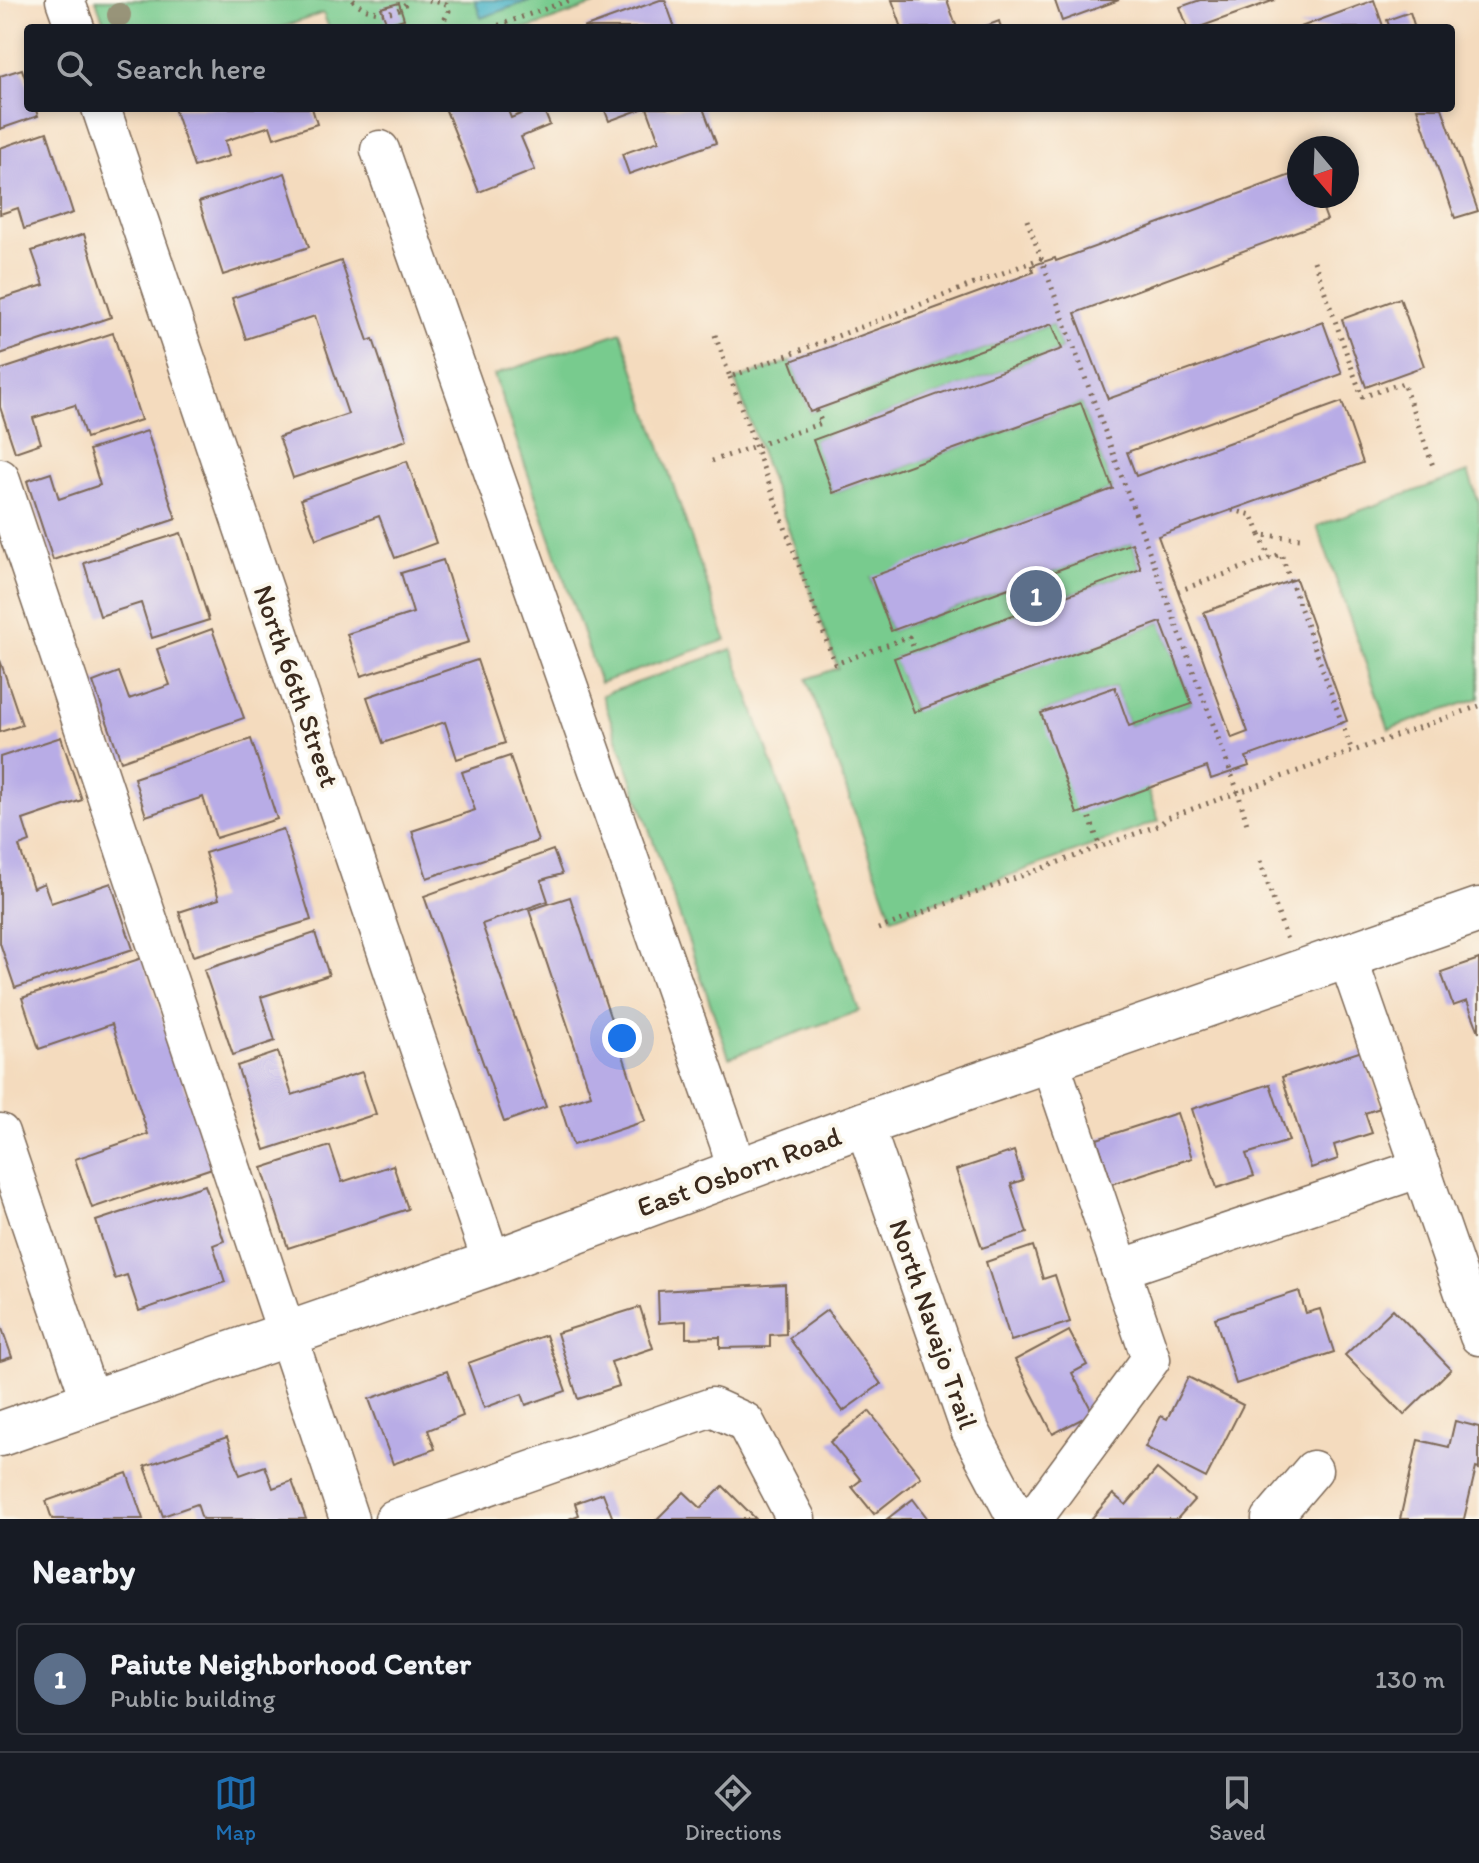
<!DOCTYPE html>
<style>
:root{--surface:#171b24;--page:#242831;--text:#f1f3f6;--muted:#9ea1a6;--line:#363941;--accent:#1f6fb2}
body{margin:0;font-family:Itim,sans-serif;background:var(--page);color:var(--text)}
.compass{position:absolute;left:1287px;top:136px;width:72px;height:72px;border-radius:50%;background:var(--surface);box-shadow:0 4px 12px #0003;rotate:161deg}
.you{position:absolute;left:622px;top:1038px;width:28px;height:28px;margin:-20px;border:6px solid #fff;border-radius:50%;background:#1a73e8;box-shadow:0 0 0 12px #1a73e833}
.badge{display:grid;place-items:center;width:52px;height:52px;border-radius:50%;background:var(--accent);color:#fff;font-size:26px;font-weight:700}
.pin{position:absolute;translate:-50% -50%;border:4px solid #fff;box-shadow:0 2px 8px #0006}
.list{margin:0;padding:0;list-style:none}
h2{display:flex;justify-content:space-between;align-items:center;height:104px;margin:0;padding:0 32px;font-size:34px}
h2 small{font-size:26px;font-weight:400;color:var(--muted)}
.list li{display:grid;grid-template-columns:52px 1fr auto;gap:24px;align-items:center;box-sizing:border-box;height:112px;margin:0 16px 16px;padding:0 16px;border:2px solid var(--line);border-radius:8px}
.list b{display:block;font-size:30px;white-space:nowrap}
.list p{margin:0;font-size:26px;white-space:nowrap;color:var(--muted)}
.list em{font-size:26px;font-style:normal;color:var(--muted)}
.icon{flex:none;width:44px;height:44px;fill:none;stroke:currentColor;stroke-width:2;stroke-linecap:round;stroke-linejoin:round}
.map{position:relative;flex:none;width:1479px;height:1519px;overflow:hidden}
.search{position:absolute;background:var(--surface);box-shadow:0 4px 12px #0003;left:24px;right:24px;top:24px;height:88px;display:flex;align-items:center;gap:20px;box-sizing:border-box;padding:0 28px;border-radius:8px;color:var(--muted);font-size:30px}
.sheet{height:232px;background:var(--surface)}
nav{display:flex;justify-content:space-around;align-items:center;box-sizing:border-box;height:112px;border-top:2px solid var(--line);background:var(--surface);font-size:22px;color:var(--muted)}
nav a{display:grid;justify-items:center;gap:4px}
nav .on{color:var(--accent)}
.map>svg:first-child{display:block}
</style>
<div class="map">
<svg width="1479" height="1519" viewBox="0 0 1479 1519">
<rect width="100%" height="100%" fill="#fbf7ec"/>
<filter id="ink" filterUnits="userSpaceOnUse"><feTurbulence type="fractalNoise" baseFrequency=".0125" numOctaves="2"/><feDisplacementMap in="SourceGraphic" scale="16" xChannelSelector="R" yChannelSelector="G"/><feConvolveMatrix kernelMatrix="1 2 1 2 8 2 1 2 1" color-interpolation-filters="sRGB"/></filter>
<filter id="wash" filterUnits="userSpaceOnUse"><feTurbulence type="fractalNoise" baseFrequency=".006" numOctaves="4" result="noise"/><feDisplacementMap in="SourceGraphic" scale="32" xChannelSelector="R" yChannelSelector="G"/><feGaussianBlur stdDeviation="1.8" result="paint"/><feColorMatrix in="noise" values="0 0 0 0 0 0 0 0 0 0 0 0 0 0 0 0 0 1.4 0 .05"/><feComposite in="paint" operator="in"/></filter>
<g filter="url(#wash)">
<rect width="100%" height="100%" fill="#f4dbbe"/>
<g fill="#78cb8e" stroke="#5a7a56" stroke-width="2">
<polygon points="96,0 608,0 530,28 329,28 323,13 280,28 106,28"/>
<polygon points="1052,324 1062,349 814,440 833,493 1081,403 1113,489 871,578 891,631 1132,543 1141,569 895,658 913,711 1161,622 1192,704 1129,726 1115,687 1041,713 1147,788 1159,821 892,918 807,679 838,668 735,380 791,361 810,412"/>
<polygon points="621,332 726,640 600,683 494,375"/>
<polygon points="1468,472 1479,503 1479,698 1389,729 1317,526"/>
<polygon points="732,649 859,1011 729,1057 602,695"/>
</g>
<polygon fill="#48b3c6" stroke="#426e72" stroke-width="2" points="475,0 531,0 481,18"/>
<g id="blocks">
<g fill="#b8ace6">
<polygon points="660,0 665,0 675,28 583,28"/>
<polygon points="892,0 947,0 957,28 902,28"/>
<polygon points="1057,0 1119,0 1062,21 1055,1"/>
<polygon points="1200,0 1275,0 1197,28 1188,28 1180,7"/>
<polygon points="1374,0 1383,26 1377,28 1298,28"/>
<polygon points="399,3 404,19 387,24 381,8"/>
<polygon points="1410,12 1415,28 1390,28 1387,20"/>
<polygon points="999,21 1001,28 981,28"/>
<polygon points="22,69 28,87 28,108 35,108 38,116 0,129 0,76"/>
<polygon points="174,108 312,108 317,124 274,138 270,126 225,141 229,156 194,167"/>
<polygon points="445,108 507,108 511,118 535,108 543,108 550,125 521,137 535,170 479,192"/>
<polygon points="604,108 644,108 609,121"/>
<polygon points="647,108 703,108 716,143 629,174 622,154 659,141"/>
<polygon points="1417,108 1442,108 1478,211 1455,218"/>
<polygon points="47,132 73,213 24,229 18,208 0,214 0,148"/>
<polygon points="1299,172 1299,196 1318,196 1327,220 1075,313 1108,399 1323,322 1342,374 1127,452 1136,476 1342,402 1363,463 1158,536 1232,738 1248,732 1204,612 1296,579 1347,721 1246,757 1249,766 1211,779 1207,767 1077,814 1041,713 1115,687 1129,726 1192,704 1161,622 914,712 894,658 1141,569 1132,543 891,631 871,577 1113,489 1081,403 833,493 813,440 1062,349 1052,324 810,412 791,361 1034,272 1031,266 1055,258 1056,261"/>
<polygon points="285,173 309,247 223,275 199,202"/>
<polygon points="84,234 111,317 0,354 0,299 44,285 32,251"/>
<polygon points="341,261 368,341 373,339 407,440 293,478 279,437 348,414 315,316 246,339 232,298"/>
<polygon points="1400,298 1424,366 1366,387 1342,319"/>
<polygon points="113,333 141,420 86,438 75,405 33,418 41,443 15,452 0,407 0,370"/>
<polygon points="147,431 176,519 53,560 27,481 51,473 59,499 100,485 89,450"/>
<polygon points="407,461 436,543 395,558 379,516 316,539 301,499"/>
<polygon points="181,533 209,620 152,638 141,603 100,616 84,563"/>
<polygon points="443,560 469,642 361,676 347,634 413,613 401,573"/>
<polygon points="212,629 244,718 121,761 93,682 119,672 129,699 170,685 157,649"/>
<polygon points="0,660 22,725 0,732"/>
<polygon points="477,660 505,743 457,759 445,722 383,743 367,697"/>
<polygon points="61,737 82,800 23,820 30,842 19,846 33,888 44,883 51,903 111,883 133,949 15,988 0,943 0,757"/>
<polygon points="251,739 277,819 216,838 203,797 146,816 134,778"/>
<polygon points="510,756 538,841 427,878 412,831 475,810 462,772"/>
<polygon points="283,829 311,920 193,956 179,912 219,899 205,853"/>
<polygon points="553,850 562,874 541,880 548,901 482,924 546,1107 504,1122 424,896"/>
<polygon points="570,897 645,1121 573,1145 560,1105 591,1095 529,910"/>
<polygon points="315,933 329,975 261,997 275,1041 233,1055 204,970"/>
<polygon points="142,958 212,1168 92,1208 75,1159 148,1134 112,1024 39,1049 22,998"/>
<polygon points="1479,959 1479,1032 1467,1001 1453,1006 1441,972"/>
<polygon points="1362,1051 1380,1108 1365,1113 1372,1133 1334,1145 1338,1159 1311,1168 1282,1077"/>
<polygon points="278,1052 292,1095 362,1072 376,1114 265,1150 237,1066"/>
<polygon points="1270,1084 1289,1141 1246,1154 1254,1176 1217,1188 1192,1109"/>
<polygon points="1177,1113 1192,1158 1112,1184 1097,1139"/>
<polygon points="330,1146 342,1182 393,1165 408,1209 288,1248 262,1168"/>
<polygon points="1014,1151 1023,1180 1011,1184 1027,1233 982,1248 956,1170"/>
<polygon points="205,1185 224,1241 213,1245 225,1282 139,1311 127,1275 115,1279 96,1221"/>
<polygon points="1033,1246 1043,1279 1055,1275 1070,1322 1011,1341 986,1262"/>
<polygon points="785,1284 786,1334 770,1335 770,1347 720,1348 720,1337 686,1338 686,1321 659,1323 658,1291"/>
<polygon points="1299,1291 1306,1313 1320,1309 1334,1352 1236,1384 1215,1318"/>
<polygon points="640,1307 653,1348 611,1362 619,1386 578,1399 557,1333"/>
<polygon points="1393,1309 1451,1369 1404,1415 1345,1355"/>
<polygon points="827,1310 881,1384 843,1411 789,1338"/>
<polygon points="0,1323 12,1357 0,1361"/>
<polygon points="1069,1331 1087,1365 1072,1373 1093,1413 1053,1434 1015,1360"/>
<polygon points="546,1335 566,1391 526,1405 522,1394 484,1408 468,1363"/>
<polygon points="447,1371 463,1416 428,1430 435,1449 393,1464 369,1399"/>
<polygon points="1188,1377 1243,1405 1206,1478 1145,1447 1161,1416 1167,1419"/>
<polygon points="869,1411 921,1477 874,1514 852,1487 861,1480 830,1442"/>
<polygon points="1455,1421 1479,1427 1479,1469 1476,1468 1464,1519 1400,1519 1418,1440 1449,1447"/>
<polygon points="227,1437 240,1475 265,1466 273,1488 292,1481 306,1519 202,1519 197,1504 163,1516 145,1466"/>
<polygon points="1157,1469 1194,1500 1177,1519 1091,1519 1113,1494 1126,1505"/>
<polygon points="127,1473 143,1519 52,1519 46,1501"/>
<polygon points="723,1486 756,1519 657,1519 684,1492 701,1508"/>
<polygon points="603,1493 613,1519 569,1519 579,1515 575,1503"/>
<polygon points="913,1499 928,1519 887,1519"/>
</g>
</g>
</g>
<g filter="url(#ink)">
<use href="#blocks" fill-opacity="0" stroke="#7c6856" stroke-width="2"/>
<g fill="none" stroke-linecap="round" stroke-linejoin="round">
<defs>
<g id="minor">
<polyline points="65,0 75,28"/>
<polyline points="101,108 492,1263"/>
<polyline points="380,150 729,1143 736,1172"/>
<polyline points="0,478 349,1519"/>
<polyline points="1347,956 1479,1336"/>
<polyline points="864,1124 970,1430 1017,1519"/>
<polyline points="0,1133 91,1402"/>
<polyline points="1120,1269 1421,1168"/>
<polyline points="394,1519 712,1407 745,1422 796,1519"/>
<polyline points="1033,1519 1151,1359 1049,1059"/>
<polyline points="1271,1519 1313,1470"/>
</g>
<polyline id="major" points="0,1434 492,1263 864,1124 1479,910"/>
</defs>
<use href="#minor" stroke="#7c6856" stroke-width="41"/>
<use href="#major" stroke="#7c6856" stroke-width="47"/>
<g stroke="#7c6856" stroke-width="5" stroke-dasharray="2 6" stroke-linecap="butt">
<path d="M353 0C363 11 385 16 399 9 403 7 406 3 410 0"/>
<polyline points="429,0 446,4 449,11 441,26 437,28"/>
<polyline points="491,28 570,0"/>
<polyline points="1027,220 1238,792 1248,828"/>
<polyline points="1314,261 1362,397 1403,383 1433,466"/>
<polyline points="715,335 730,377 1042,258"/>
<polyline points="730,377 835,664 909,637 915,651"/>
<polyline points="712,461 822,423 816,410"/>
<polyline points="1232,510 1252,515 1260,535 1301,538"/>
<polyline points="1260,535 1270,558"/>
<polyline points="1178,591 1281,554 1352,751"/>
<polyline points="1087,810 1100,847"/>
<polyline points="1260,861 1287,940"/>
<polyline points="878,929 1159,825 1167,818 1479,706"/>
</g>
<use href="#minor" stroke="#fff" stroke-width="38"/>
<use href="#major" stroke="#fff" stroke-width="44"/>
</g>
<circle fill="#989479" cx="119" cy="15" r="12"/>
</g>
<g text-anchor="middle" stroke-width="8" stroke-linejoin="round" paint-order="stroke">
<g font-size="28" fill="#3b2a1e" stroke="#fbf7ec">
<text transform="translate(297 686) rotate(71)" y="10">North 66th Street</text>
<text transform="translate(739 1171) rotate(-20)" y="10">East Osborn Road</text>
<text transform="translate(934 1324) rotate(71)" y="10">North Navajo Trail</text>
</g>
</g>
</svg>
<svg class="compass" viewBox="-18 -18 36 36"><path d="M0-13l5 13h-10z" fill="#e53935"/><path d="M0 13l5-13h-10z" fill="#9ea1a6"/></svg>
<div class="you"></div>
<div class="pin badge" style="left:1036px;top:596px;background:#5c6f8a">1</div>
<div class="search"><svg class="icon" aria-label="search" viewBox="0 0 24 24"><circle cx="10" cy="10" r="6"/><path d="M15 15l6 6"/></svg>Search here</div>
</div>
<section class="sheet">
<h2>Nearby<small></small></h2>
<ul class="list">
<li><span class="badge" style="background:#5c6f8a">1</span><div><b>Paiute Neighborhood Center</b><p>Public building</p></div><em>130 m</em></li>
</ul>
</section>
<nav>
<a class="on"><svg class="icon" aria-label="map" viewBox="0 0 24 24"><path d="M3 6l6-2 6 2 6-2v14l-6 2-6-2-6 2zM9 4v14M15 6v14"/></svg>Map</a>
<a><svg class="icon" aria-label="directions" viewBox="0 0 24 24"><path d="M12 3l9 9-9 9-9-9zM9 14v-3h6M13 9l2 2-2 2"/></svg>Directions</a>
<a><svg class="icon" aria-label="saved" viewBox="0 0 24 24"><path d="M7 4h10v16l-5-4-5 4z"/></svg>Saved</a>
</nav>
